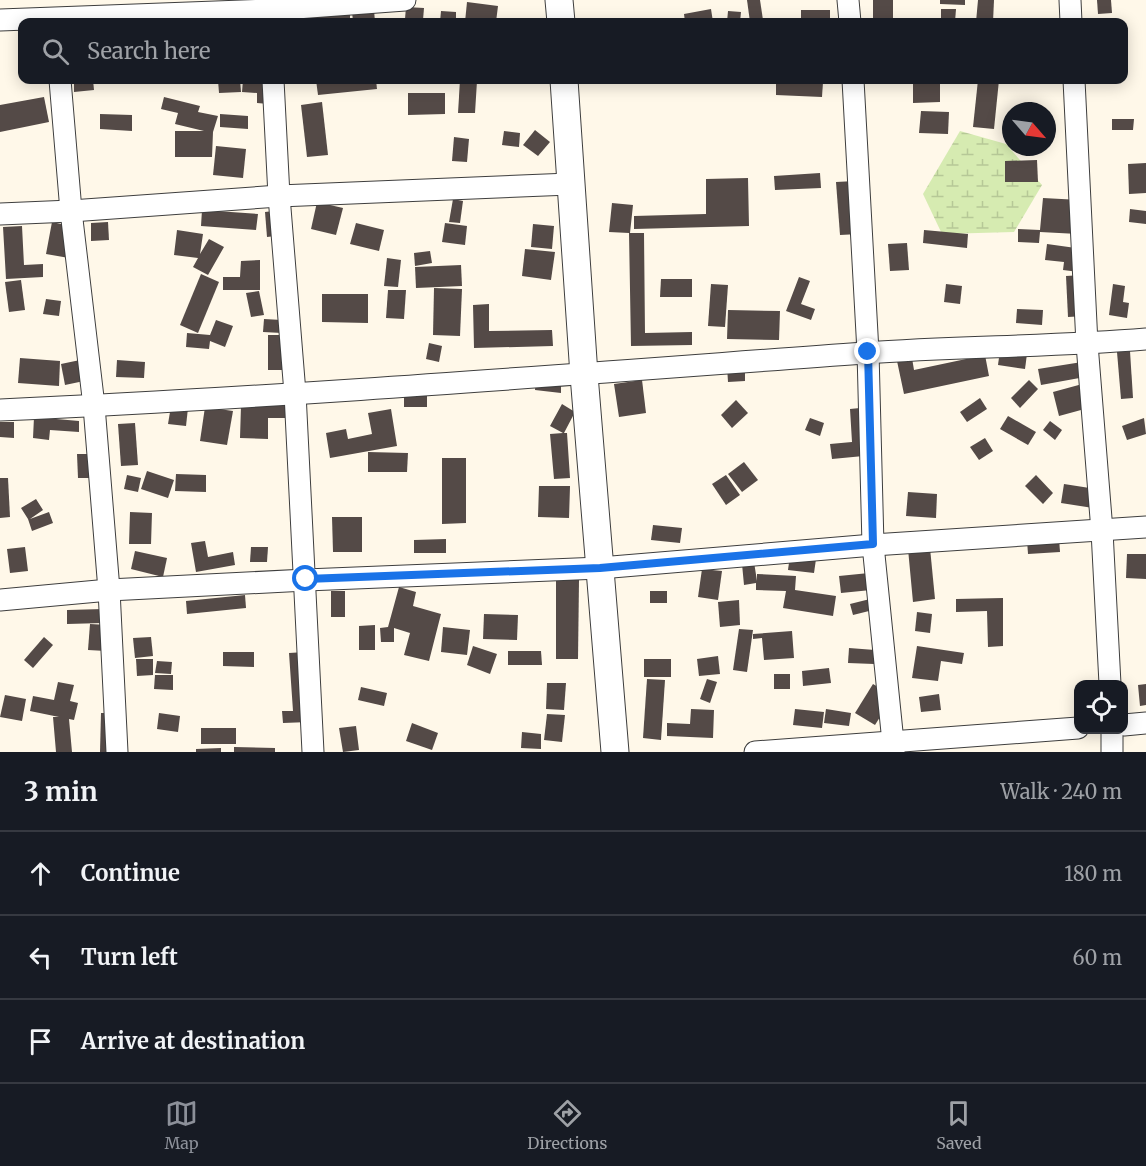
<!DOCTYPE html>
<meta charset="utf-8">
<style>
:root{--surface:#171b24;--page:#20242c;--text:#f1f3f6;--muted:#9ea1a6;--line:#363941;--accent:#8c9099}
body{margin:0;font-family:Merriweather,serif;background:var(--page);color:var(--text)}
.controls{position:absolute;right:18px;bottom:18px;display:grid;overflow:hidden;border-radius:12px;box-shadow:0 3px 15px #0003}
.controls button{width:54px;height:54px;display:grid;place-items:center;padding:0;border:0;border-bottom:2px solid var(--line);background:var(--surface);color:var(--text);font:30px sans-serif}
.compass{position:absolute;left:1002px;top:102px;width:54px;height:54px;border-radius:50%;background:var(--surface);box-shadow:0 3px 15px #0003;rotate:118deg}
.stop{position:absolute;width:18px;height:18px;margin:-14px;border:4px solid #1a73e8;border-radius:50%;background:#fff}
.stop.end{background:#1a73e8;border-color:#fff;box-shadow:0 2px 6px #0008}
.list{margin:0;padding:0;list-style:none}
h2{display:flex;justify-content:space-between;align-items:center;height:78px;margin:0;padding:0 24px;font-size:26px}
h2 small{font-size:20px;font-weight:400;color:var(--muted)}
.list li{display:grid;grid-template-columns:39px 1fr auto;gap:18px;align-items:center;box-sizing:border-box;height:84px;padding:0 24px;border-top:2px solid var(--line)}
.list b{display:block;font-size:22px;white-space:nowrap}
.list em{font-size:20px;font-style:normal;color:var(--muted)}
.icon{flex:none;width:33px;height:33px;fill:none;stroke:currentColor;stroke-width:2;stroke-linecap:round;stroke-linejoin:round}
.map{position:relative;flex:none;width:1146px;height:752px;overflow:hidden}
.search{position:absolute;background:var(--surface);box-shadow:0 3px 15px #0003;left:18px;right:18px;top:18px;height:66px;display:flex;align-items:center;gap:15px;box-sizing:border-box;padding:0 21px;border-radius:12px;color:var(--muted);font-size:22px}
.sheet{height:330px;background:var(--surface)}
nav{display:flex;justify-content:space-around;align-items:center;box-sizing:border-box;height:84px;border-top:2px solid var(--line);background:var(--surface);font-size:16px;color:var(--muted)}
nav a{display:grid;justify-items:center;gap:3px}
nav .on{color:var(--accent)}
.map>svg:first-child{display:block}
</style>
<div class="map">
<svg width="1146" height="752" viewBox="0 0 1146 752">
<defs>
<pattern id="wetland-marsh" width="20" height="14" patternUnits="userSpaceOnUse" patternTransform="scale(1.5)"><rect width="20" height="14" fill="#d6ebb1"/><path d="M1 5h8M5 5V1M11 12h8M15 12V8" fill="none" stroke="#b6c897"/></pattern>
</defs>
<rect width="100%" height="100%" fill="#fff8e9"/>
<polygon fill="url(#wetland-marsh)" points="960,131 1006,144 1042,185 1014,232 942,234 923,194"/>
<g fill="#544a47">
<polygon points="747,0 760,0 763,20 750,22"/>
<rect x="873" y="0" width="20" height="22"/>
<polygon points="940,0 965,0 965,5 940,4"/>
<polygon points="978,0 994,0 993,22 976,22"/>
<polygon points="1097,0 1111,0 1112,13 1098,14"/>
<polygon points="467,2 498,6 496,22 465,22"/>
<polygon points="406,7 424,8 423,20 405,19"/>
<polygon points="711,9 713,22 685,22 684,14"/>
<polygon points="941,9 956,9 955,22 941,22"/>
<polygon points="374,10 375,22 353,22 352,11"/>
<rect x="801" y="10" width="29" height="12"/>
<polygon points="350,11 350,22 301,22 300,13"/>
<polygon points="441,11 456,12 456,22 440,22"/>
<polygon points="728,11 741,12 740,22 727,22"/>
<polygon points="74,80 93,80 94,90 74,92"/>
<polygon points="218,80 240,80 241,92 219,93"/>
<polygon points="243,80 271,80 269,104 257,103 257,93 242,92"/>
<polygon points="316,80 376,80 377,89 318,95"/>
<polygon points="460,80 477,81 475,113 458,113"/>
<polygon points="776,80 823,82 822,97 776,95"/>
<polygon points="913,80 940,80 940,102 913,103"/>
<polygon points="978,80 999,80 994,129 973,127"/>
<polygon points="408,93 445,93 445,114 408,115"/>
<polygon points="44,97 49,122 0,132 0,105"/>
<polygon points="164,97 200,106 198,112 218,116 213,132 212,157 175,157 175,131 204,131 175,124 178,113 161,109"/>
<polygon points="322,102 328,155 307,157 301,105"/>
<polygon points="921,111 949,112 948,134 919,133"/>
<polygon points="100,114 132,115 132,131 100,129"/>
<polygon points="220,114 248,116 248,129 220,127"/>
<polygon points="1112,119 1134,119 1133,130 1112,130"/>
<polygon points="535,130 550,142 538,156 523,145"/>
<polygon points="504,131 520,133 519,147 502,145"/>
<polygon points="454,137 469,139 467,162 452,161"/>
<polygon points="216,146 246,149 243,178 213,175"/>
<polygon points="1037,160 1038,182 1005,182 1005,161"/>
<polygon points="1146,163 1146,193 1129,194 1128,164"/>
<polygon points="820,173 821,188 775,190 774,176"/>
<polygon points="748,178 749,226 634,229 634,216 706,214 706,179"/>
<polygon points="855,181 859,234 840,235 836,182"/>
<polygon points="1043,198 1080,200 1078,234 1040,232 1039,243 1018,242 1018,229 1040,230"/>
<polygon points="453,199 463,201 460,223 449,222"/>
<polygon points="317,202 343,208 336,235 311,229"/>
<polygon points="612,203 633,205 630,233 644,233 645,333 692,332 692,345 631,346 629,233 609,232"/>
<polygon points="1130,209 1146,211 1146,224 1129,222"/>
<polygon points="202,210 258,214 256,230 201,226"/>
<polygon points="282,210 284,235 267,237 265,212"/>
<polygon points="52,222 75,227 69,258 46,254"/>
<polygon points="108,222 109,240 91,241 91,223"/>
<polygon points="356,223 384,230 379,251 350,244"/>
<polygon points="445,223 467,226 465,245 442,242"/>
<polygon points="533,224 554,226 552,249 531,247"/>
<polygon points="22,226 24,265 43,264 43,277 6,279 3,227"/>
<polygon points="177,230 203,234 200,254 209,239 224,247 208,275 193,267 198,258 174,255"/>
<polygon points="924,230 968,234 967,248 923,243"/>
<polygon points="907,243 909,270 890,271 888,244"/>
<polygon points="1047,244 1083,249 1079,272 1063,270 1064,262 1045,260"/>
<polygon points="525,249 555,252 551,280 522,276"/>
<polygon points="430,251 432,263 415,266 414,253"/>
<polygon points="387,258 401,260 398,287 384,286"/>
<polygon points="260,260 260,290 223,290 223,277 240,277 241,261"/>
<polygon points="461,265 462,286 416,288 415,267"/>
<polygon points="201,274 219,282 198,333 180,325"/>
<polygon points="1082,275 1085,316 1068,317 1066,276"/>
<polygon points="799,277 810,281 801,304 815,309 811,320 786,311"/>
<polygon points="661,279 692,279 692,297 660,297"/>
<polygon points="21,280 25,310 9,312 5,282"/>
<polygon points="711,284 728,285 725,327 708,326"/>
<polygon points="946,284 962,286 960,304 944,302"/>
<polygon points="1113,284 1125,286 1123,302 1129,303 1127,318 1109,315"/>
<polygon points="434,288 462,289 460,336 433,335"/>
<polygon points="388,290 406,290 404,319 386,318"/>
<polygon points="259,291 264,315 251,317 246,293"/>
<polygon points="322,294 368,294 368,323 322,322"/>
<polygon points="46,299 61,301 59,316 43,314"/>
<polygon points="489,304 489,331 552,330 553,346 474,348 473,305"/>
<polygon points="1017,309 1043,310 1042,325 1016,323"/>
<polygon points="728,310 780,311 779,340 727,339"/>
<polygon points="264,319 282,320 282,333 263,332"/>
<polygon points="216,320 233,326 225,347 210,341 209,349 186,347 187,333 210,335"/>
<rect x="268" y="335" width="16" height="35"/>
<polygon points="429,343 442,346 439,362 426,359"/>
<polygon points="1000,350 1027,354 1025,369 998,365"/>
<polygon points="1130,351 1133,398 1121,399 1117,352"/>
<polygon points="985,355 989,376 904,394 897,361 912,358 914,370"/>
<polygon points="20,358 60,361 59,386 18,383"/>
<polygon points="80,360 84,381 65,385 61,364"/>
<polygon points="117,360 145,362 144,378 116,377"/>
<polygon points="1082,362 1085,377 1041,385 1038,369"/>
<polygon points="745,366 745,381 728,382 727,367"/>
<polygon points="536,379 561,381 561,393 535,390"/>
<polygon points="642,380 646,413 619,417 614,384"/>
<polygon points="1029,380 1038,389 1020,408 1011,398"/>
<polygon points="1086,383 1092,407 1059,416 1053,392"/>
<rect x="404" y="394" width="23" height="13"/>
<polygon points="980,398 987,409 967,422 960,412"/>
<polygon points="736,400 748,413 732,428 721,415"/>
<polygon points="562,404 575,412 564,433 567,433 570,478 554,479 550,434 563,433 550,426"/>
<polygon points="171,406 188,408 186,426 168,424"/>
<polygon points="241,406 286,406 285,418 268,418 268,439 240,438"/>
<polygon points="205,407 233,411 227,445 200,441"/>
<polygon points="870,407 874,455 832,459 830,444 852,442 850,409"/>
<polygon points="391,409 397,446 330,458 326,433 346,429 348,439 372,434 368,413"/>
<polygon points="1008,416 1036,432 1028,445 1000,429"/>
<polygon points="34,417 79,421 79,432 50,430 49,440 33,438"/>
<polygon points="810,418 824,423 820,436 805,430"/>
<polygon points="1144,418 1146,434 1127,440 1122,426"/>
<polygon points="1050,421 1062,430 1055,440 1043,430"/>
<polygon points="0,422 14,422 14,438 0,437"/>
<polygon points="135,423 138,465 121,466 118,424"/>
<polygon points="985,438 993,451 979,460 970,447"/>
<polygon points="368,452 408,453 407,472 368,472"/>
<polygon points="77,454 93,454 93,478 78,478"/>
<polygon points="442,458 466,458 466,523 442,524"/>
<polygon points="744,462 758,480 742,492 728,474"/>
<polygon points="147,471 174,480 168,498 141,489"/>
<polygon points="176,474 206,475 206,492 175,491"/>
<polygon points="127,475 141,478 138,492 124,489"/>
<polygon points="726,475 740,495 726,505 712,484"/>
<polygon points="1036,475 1053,493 1043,504 1025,486"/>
<polygon points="0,478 8,478 10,517 0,518"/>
<polygon points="1064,484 1096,489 1093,508 1061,503"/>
<polygon points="539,486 570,486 569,518 538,517"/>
<polygon points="908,492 937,494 936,518 906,516"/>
<polygon points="36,499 43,510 30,519 49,512 53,523 32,531 28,519 21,508"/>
<polygon points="130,512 152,513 151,544 129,544"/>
<polygon points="332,517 362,517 362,552 333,552"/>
<polygon points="653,525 682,528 680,543 651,540"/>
<polygon points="1059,538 1060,552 1028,554 1027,540"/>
<polygon points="446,539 446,553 414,553 414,540"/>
<polygon points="205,541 208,557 233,552 235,565 196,572 191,543"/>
<polygon points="25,547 28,571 10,573 7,549"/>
<polygon points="251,547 268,547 267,562 250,562"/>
<polygon points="930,548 935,599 913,602 908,549"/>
<polygon points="135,551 167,558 163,577 131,569"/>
<polygon points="1127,554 1146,554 1146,579 1126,578"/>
<polygon points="790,555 816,559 814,573 788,570"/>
<polygon points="754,562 757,581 757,574 796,576 795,590 836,596 833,616 783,608 786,591 756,590 756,583 744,585 742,564"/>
<polygon points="702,569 722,571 718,600 698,597"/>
<polygon points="879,572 881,589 841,593 839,576"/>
<polygon points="556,580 579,580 578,659 556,659"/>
<polygon points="399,587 416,592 413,606 441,614 429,661 404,655 410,633 394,628 394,642 381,642 380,628 388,627"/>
<rect x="331" y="591" width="14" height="26"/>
<rect x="650" y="591" width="17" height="12"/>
<polygon points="245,595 246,608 187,614 186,601"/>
<polygon points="874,598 877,609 853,615 850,604"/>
<polygon points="1003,598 1003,646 988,647 987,611 956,612 956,599"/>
<polygon points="739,600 740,625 720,627 718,602"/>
<polygon points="103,609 103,623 67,624 67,610"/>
<polygon points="917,612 932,614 930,633 915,631"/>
<polygon points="484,614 518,615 517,640 483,639"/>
<polygon points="90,624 108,625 106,651 88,650"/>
<polygon points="375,625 375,650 359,650 359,626"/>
<polygon points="443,627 470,630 467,655 441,652"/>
<polygon points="739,629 753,630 747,672 733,670"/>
<polygon points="792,631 794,658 764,660 762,638 753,639 753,634"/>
<polygon points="44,637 53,645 33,668 24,660"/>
<polygon points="151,637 153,656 135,658 133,638"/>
<polygon points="473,646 497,654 490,674 467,665"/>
<polygon points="917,646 964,653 962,664 941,661 938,681 912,678"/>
<polygon points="849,648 875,650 874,664 848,663"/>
<polygon points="508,651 541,651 542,665 508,665"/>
<polygon points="223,652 254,652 254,667 223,666"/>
<polygon points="305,652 309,722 283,723 282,711 293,711 289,653"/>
<polygon points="718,656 720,674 699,676 697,659"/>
<polygon points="136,659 153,659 153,675 137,676"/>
<rect x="644" y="659" width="27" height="18"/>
<polygon points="157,661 172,662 171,674 155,673"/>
<polygon points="829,668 831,683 803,686 802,671"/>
<rect x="774" y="674" width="16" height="15"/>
<polygon points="155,675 173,675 173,690 154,689"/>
<polygon points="647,679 665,680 661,740 643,738"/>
<polygon points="707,679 717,682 710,703 700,699"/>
<polygon points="58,682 74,685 70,701 78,703 74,720 69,719 72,752 56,752 53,717 59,717 30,711 33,696 54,700"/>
<polygon points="547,683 566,683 564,710 546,709"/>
<polygon points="873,684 893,696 875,725 855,713"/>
<polygon points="1146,684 1146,705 1140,706 1138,685"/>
<polygon points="361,687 387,693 384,706 358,700"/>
<polygon points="939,694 941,710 921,712 919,697"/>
<polygon points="5,695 26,699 22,721 0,717"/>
<polygon points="691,709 714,710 713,738 667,736 667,723 690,724"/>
<polygon points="795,709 824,712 822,728 793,725"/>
<polygon points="826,709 851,713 849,726 824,723"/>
<polygon points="101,713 114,713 112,752 100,752"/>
<polygon points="159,713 180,716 178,732 157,729"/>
<polygon points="547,714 565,715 562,742 544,740"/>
<polygon points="412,723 438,733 432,750 406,741"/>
<polygon points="356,726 359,750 343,752 339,728"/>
<rect x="201" y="728" width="35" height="16"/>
<polygon points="522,732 541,734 541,749 521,748"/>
<polygon points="234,747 275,748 275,752 234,752"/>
<polygon points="221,748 221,752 196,752 196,749"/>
</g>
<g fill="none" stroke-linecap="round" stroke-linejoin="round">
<defs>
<g id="minor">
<polyline points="848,0 850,22"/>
<polyline points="1070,0 1071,22"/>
<polyline points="0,20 269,10 405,0"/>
<polyline points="60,80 71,211 94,406 109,590 117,752"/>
<polyline points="273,80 279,196 295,393 313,752"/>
<polyline points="853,80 868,352 873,545 894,752"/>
<polyline points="1074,80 1087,344 1102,531 1110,684"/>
<polyline points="0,214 71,211 279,196 570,184"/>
<path d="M0 410C288 397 576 374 864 353 958 346 1052 347 1146 339"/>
<polyline points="0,600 109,590 306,580 600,568 873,545 1146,527"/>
<polyline points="1124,725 1146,723"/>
<polyline points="1112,730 1112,752"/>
<polyline points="755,752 1078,728"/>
</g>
<g id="tertiary">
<polyline points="559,0 561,22"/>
<polyline points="564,80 584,375 615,752"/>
</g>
</defs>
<use href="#minor" stroke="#3e3e3e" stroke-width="23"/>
<use href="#tertiary" stroke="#3e3e3e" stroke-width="29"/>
<use href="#minor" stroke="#fff" stroke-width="21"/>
<use href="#tertiary" stroke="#fff" stroke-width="27"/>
</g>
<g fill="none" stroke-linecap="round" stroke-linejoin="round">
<polyline stroke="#1a73e8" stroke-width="8" points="306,579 600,568 873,544 868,352"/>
</g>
</svg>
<div class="controls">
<button><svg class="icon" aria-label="locate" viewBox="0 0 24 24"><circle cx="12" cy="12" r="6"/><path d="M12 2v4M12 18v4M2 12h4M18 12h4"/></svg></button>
</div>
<svg class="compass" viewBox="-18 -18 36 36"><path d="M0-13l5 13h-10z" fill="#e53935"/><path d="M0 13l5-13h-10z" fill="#9ea1a6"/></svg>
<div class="stop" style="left:306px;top:579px"></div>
<div class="stop end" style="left:868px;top:352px"></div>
<div class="search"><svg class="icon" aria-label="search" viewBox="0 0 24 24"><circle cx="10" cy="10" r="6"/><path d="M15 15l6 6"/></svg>Search here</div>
</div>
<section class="sheet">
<h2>3 min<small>Walk · 240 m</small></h2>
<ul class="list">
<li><svg class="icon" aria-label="ahead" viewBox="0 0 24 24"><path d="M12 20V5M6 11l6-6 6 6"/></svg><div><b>Continue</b></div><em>180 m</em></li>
<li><svg class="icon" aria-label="left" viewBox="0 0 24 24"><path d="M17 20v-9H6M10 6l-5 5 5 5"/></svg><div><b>Turn left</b></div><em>60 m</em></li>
<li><svg class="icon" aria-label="arrive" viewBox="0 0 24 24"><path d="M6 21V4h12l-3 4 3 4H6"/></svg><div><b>Arrive at destination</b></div></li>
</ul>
</section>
<nav>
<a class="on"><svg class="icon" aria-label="map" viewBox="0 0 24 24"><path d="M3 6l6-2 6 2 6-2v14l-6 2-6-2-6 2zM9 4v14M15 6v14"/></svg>Map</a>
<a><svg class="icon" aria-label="directions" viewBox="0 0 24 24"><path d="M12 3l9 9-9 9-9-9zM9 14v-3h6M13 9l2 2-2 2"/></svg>Directions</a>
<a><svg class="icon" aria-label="saved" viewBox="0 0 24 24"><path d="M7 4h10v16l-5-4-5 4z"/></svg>Saved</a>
</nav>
